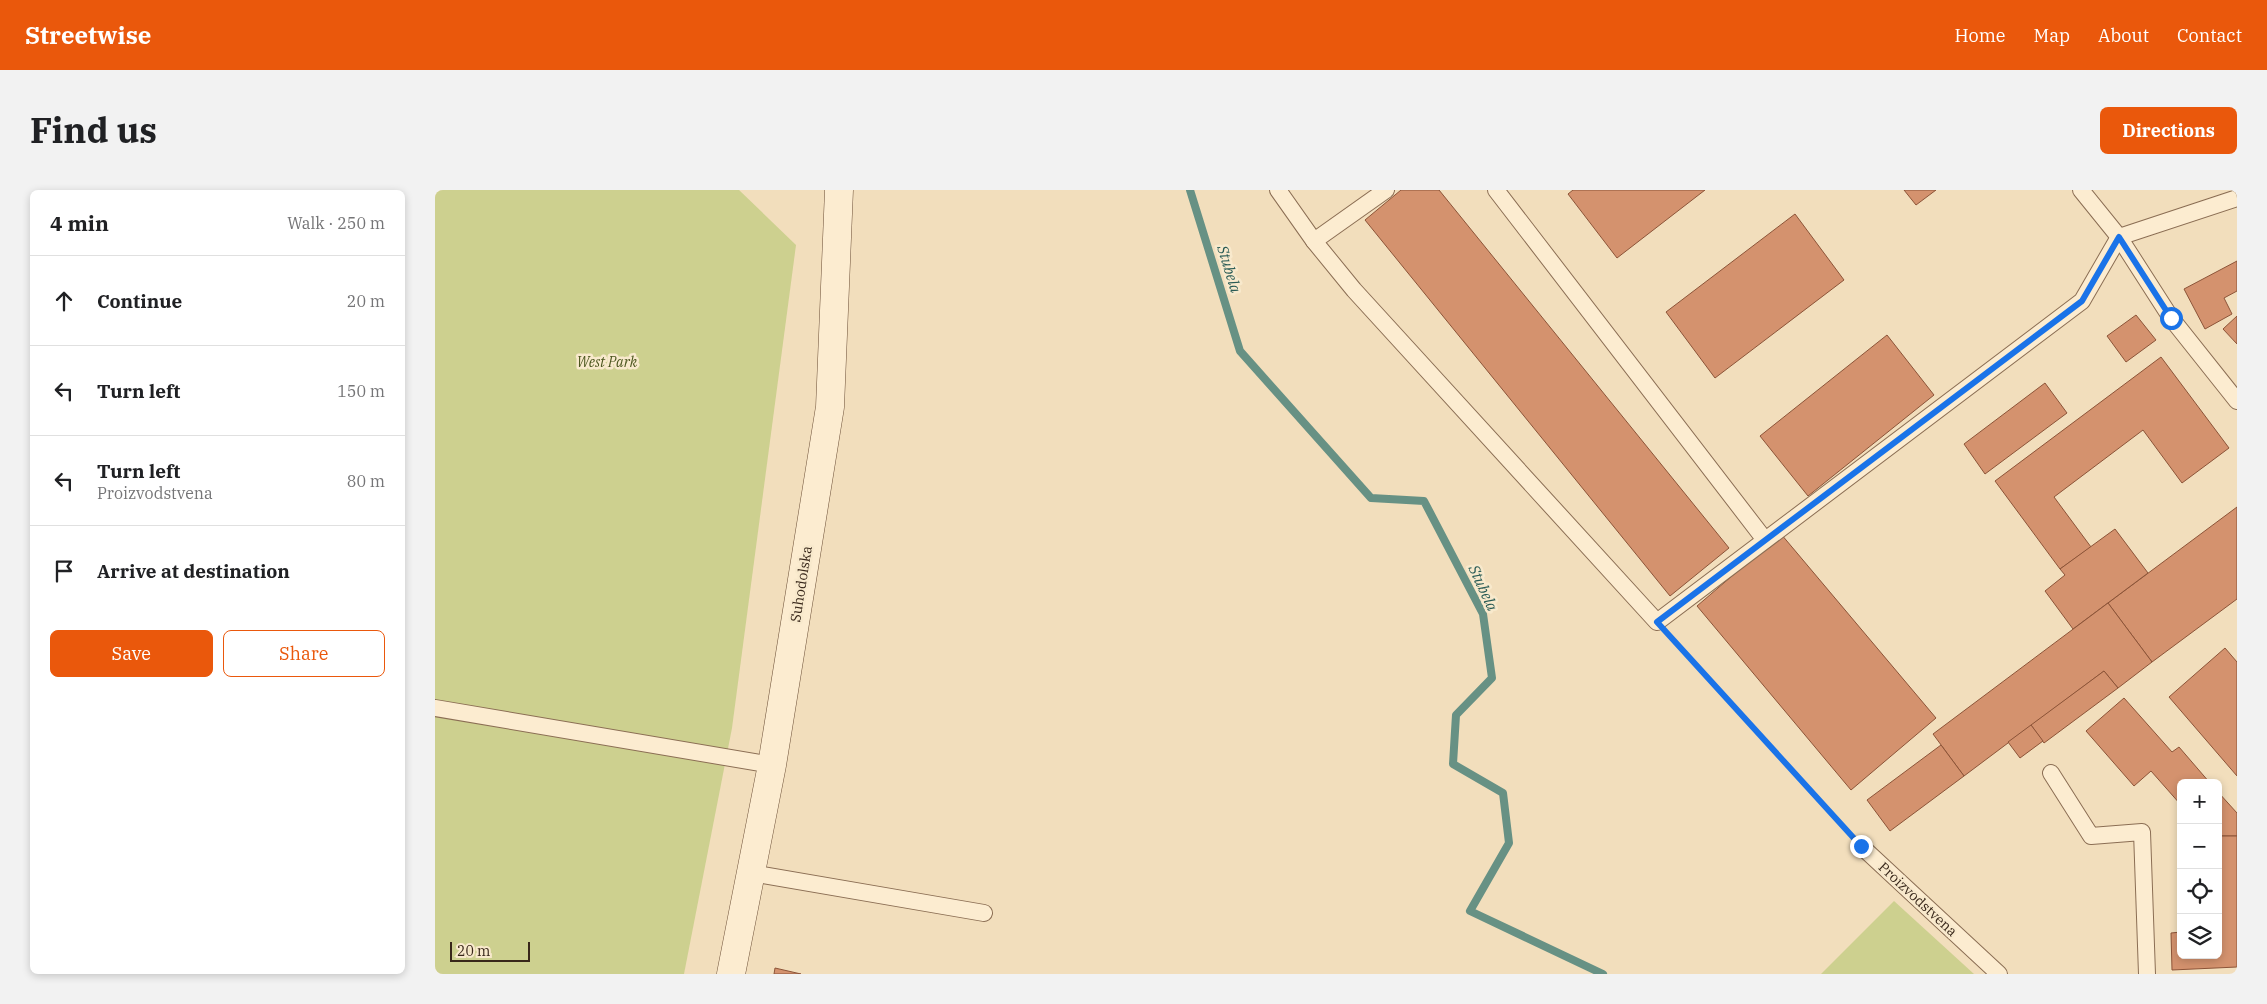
<!DOCTYPE html>
<meta charset="utf-8">
<style>
:root{--surface:#fff;--page:#f2f2f2;--text:#202124;--muted:#757577;--line:#e0e0e0;--accent:#ea580c}
body{margin:0;font-family:"IBM Plex Serif",serif;background:var(--page);color:var(--text)}
.controls{position:absolute;right:15px;bottom:15px;display:grid;overflow:hidden;border-radius:8px;box-shadow:0 2px 8px #0003}
.controls button{width:45px;height:45px;display:grid;place-items:center;padding:0;border:0;border-bottom:1px solid var(--line);background:var(--surface);color:var(--text);font:25px sans-serif}
.scale{position:absolute;left:15px;bottom:12px;width:80px;box-sizing:border-box;padding-left:5px;border:2px solid #38271a;border-top:0;font-size:14px;line-height:18px;white-space:nowrap;color:#38271a;-webkit-text-stroke:4px #f8e9cc;paint-order:stroke}
.stop{position:absolute;width:15px;height:15px;margin:-11px;border:4px solid #1a73e8;border-radius:50%;background:#fff}
.stop.end{background:#1a73e8;border-color:#fff;box-shadow:0 1px 5px #0008}
.list{margin:0;padding:0;list-style:none}
h2{display:flex;justify-content:space-between;align-items:center;height:65px;margin:0;padding:0 20px;font-size:21px}
h2 small{font-size:16px;font-weight:400;color:var(--muted)}
.list li{display:grid;grid-template-columns:32px 1fr auto;gap:15px;align-items:center;box-sizing:border-box;height:90px;padding:0 20px;border-top:1px solid var(--line)}
.list b{display:block;font-size:19px;white-space:nowrap}
.list p{margin:0;font-size:16px;white-space:nowrap;color:var(--muted)}
.list em{font-size:16px;font-style:normal;color:var(--muted)}
.actions{display:flex;gap:10px;padding:15px 20px}
.actions a{flex:1;padding:11px 0;border:1px solid var(--accent);border-radius:8px;text-align:center;font-size:18px;color:var(--accent)}
.actions .main{background:var(--accent);color:#fff}
.icon{flex:none;width:28px;height:28px;fill:none;stroke:currentColor;stroke-width:2;stroke-linecap:round;stroke-linejoin:round}
.map{position:relative;flex:none;width:1802px;height:784px;overflow:hidden;border-radius:8px}
header{display:flex;align-items:center;gap:30px;box-sizing:border-box;height:70px;padding:0 25px;background:var(--accent);color:#fff}
header strong{font-size:24px}
nav{display:flex;gap:28px;margin-inline-start:auto;font-size:18px}
.intro{display:flex;align-items:center;justify-content:space-between;box-sizing:border-box;height:120px;padding:0 30px}
h1{margin:0;font-size:35px}
.button{padding:12px 22px;border-radius:8px;background:var(--accent);color:#fff;font-size:18px;font-weight:700}
main{display:flex;gap:30px;padding:0 30px}
aside{flex:1;background:var(--surface);border-radius:8px;box-shadow:0 2px 8px #0003}
.map>svg:first-child{display:block}
</style>
<header>
<strong>Streetwise</strong>
<nav><a>Home</a><a>Map</a><a>About</a><a>Contact</a></nav>
</header>
<div class="intro"><h1>Find us</h1><a class="button">Directions</a></div>
<main>
<aside>
<h2>4 min<small>Walk · 250 m</small></h2>
<ul class="list">
<li><svg class="icon" aria-label="ahead" viewBox="0 0 24 24"><path d="M12 20V5M6 11l6-6 6 6"/></svg><div><b>Continue</b></div><em>20 m</em></li>
<li><svg class="icon" aria-label="left" viewBox="0 0 24 24"><path d="M17 20v-9H6M10 6l-5 5 5 5"/></svg><div><b>Turn left</b></div><em>150 m</em></li>
<li><svg class="icon" aria-label="left" viewBox="0 0 24 24"><path d="M17 20v-9H6M10 6l-5 5 5 5"/></svg><div><b>Turn left</b><p>Proizvodstvena</p></div><em>80 m</em></li>
<li><svg class="icon" aria-label="arrive" viewBox="0 0 24 24"><path d="M6 21V4h12l-3 4 3 4H6"/></svg><div><b>Arrive at destination</b></div></li>
</ul>
<div class="actions"><a class="main">Save</a><a>Share</a></div>
</aside>
<div class="map">
<svg width="1802" height="784" viewBox="0 0 1802 784">
<rect width="100%" height="100%" fill="#f2debc"/>
<g fill="#cdd08f">
<polygon points="0,0 304,0 361,55 297,538 249,784 0,784"/>
<polygon points="1459,711 1539,784 1386,784"/>
</g>
<g fill="none" stroke-linecap="round" stroke-linejoin="round">
<polyline stroke="#679184" stroke-width="8" points="755,0 805,161 936,308 989,311 1048,424 1057,488 1021,525 1018,574 1068,603 1074,653 1035,721 1168,784"/>
</g>
<g fill="#d4926e" stroke="#8c5438">
<polygon points="966,0 1004,0 1294,358 1235,406 930,30"/>
<polygon points="1138,0 1270,0 1182,68 1133,4"/>
<polygon points="1469,0 1501,0 1481,15"/>
<polygon points="1360,24 1409,90 1280,188 1231,122"/>
<polygon points="1802,71 1802,101 1789,108 1797,124 1770,139 1749,99"/>
<polygon points="1701,125 1721,150 1691,172 1672,146"/>
<polygon points="1802,126 1802,154 1788,139"/>
<polygon points="1452,145 1499,205 1373,306 1325,246"/>
<polygon points="1726,167 1794,258 1747,293 1708,240 1619,307 1656,357 1625,379 1560,291"/>
<polygon points="1610,193 1632,223 1550,284 1529,254"/>
<polygon points="1802,317 1802,409 1717,472 1673,413"/>
<polygon points="1680,339 1713,383 1638,439 1610,401 1630,385 1625,379"/>
<polygon points="1346,344 1501,528 1416,600 1262,416"/>
<polygon points="1673,413 1717,472 1683,498 1669,481 1529,586 1498,544"/>
<polygon points="1790,458 1802,472 1802,586 1734,507"/>
<polygon points="1669,481 1683,498 1609,553 1596,535"/>
<polygon points="1689,508 1737,562 1744,557 1775,593 1746,593 1746,615 1716,581 1699,596 1651,541"/>
<polygon points="1596,535 1608,551 1585,568 1573,552"/>
<polygon points="1506,555 1529,586 1455,641 1432,610"/>
<polygon points="1783,602 1802,623 1802,646 1783,646"/>
<polygon points="1783,646 1802,646 1802,777 1737,780 1736,743 1746,742 1746,765 1783,765"/>
<polygon points="340,778 366,784 339,784"/>
</g>
<g fill="none" stroke-linecap="round" stroke-linejoin="round">
<defs>
<g id="lane">
<polyline points="843,0 879,51 919,100 1222,432 1647,111 1684,47 1802,8"/>
<polyline points="1061,0 1330,350"/>
<polyline points="1646,0 1684,47 1736,128 1802,211"/>
<polyline points="879,51 951,0"/>
<polyline points="0,518 337,575"/>
<polyline points="1616,583 1656,646 1707,642 1712,784"/>
<polyline points="1426,656 1564,784"/>
<polyline points="316,683 549,723"/>
</g>
<polyline id="secondary" points="296,784 337,575 395,217 404,0"/>
</defs>
<use href="#lane" stroke="#8b6e54" stroke-width="18"/>
<use href="#secondary" stroke="#6c4f37" stroke-width="29"/>
<polyline stroke="#8b6e54" stroke-width="3" stroke-dasharray="4 2.5" stroke-linecap="butt" points="1236,447 1412,640"/>
<use href="#lane" stroke="#fcecd0" stroke-width="16"/>
<use href="#secondary" stroke="#fcecd0" stroke-width="28"/>
</g>
<g fill="none" stroke-linecap="round" stroke-linejoin="round">
<polyline stroke="#1a73e8" stroke-width="6" points="1426,656 1222,432 1647,111 1684,47 1736,128"/>
</g>
<g text-anchor="middle" stroke-width="5" stroke-linejoin="round" paint-order="stroke">
<g font-size="14" font-style="italic" fill="#4c571f" stroke="#f8e9cc">
<text x="172" y="177">West Park</text>
</g>
<g font-size="14" fill="#38271a" stroke="#f8e9cc">
<text transform="translate(366 394) rotate(-81)" y="5">Suhodolska</text>
<text transform="translate(1483 709) rotate(43)" y="5">Proizvodstvena</text>
</g>
<g font-size="15" font-style="italic" fill="#285a54" stroke="#f8e9cc">
<text transform="translate(794 79) rotate(73)" y="5">Stubela</text>
<text transform="translate(1048 398) rotate(65)" y="5">Stubela</text>
</g>
</g>
</svg>
<div class="controls">
<button>+</button>
<button>−</button>
<button><svg class="icon" aria-label="locate" viewBox="0 0 24 24"><circle cx="12" cy="12" r="6"/><path d="M12 2v4M12 18v4M2 12h4M18 12h4"/></svg></button>
<button><svg class="icon" aria-label="layers" viewBox="0 0 24 24"><path d="M12 4l9 5-9 5-9-5zM3 14l9 5 9-5"/></svg></button>
</div>
<div class="scale">20 m</div>
<div class="stop" style="left:1736px;top:128px"></div>
<div class="stop end" style="left:1426px;top:656px"></div>
</div>
</main>
